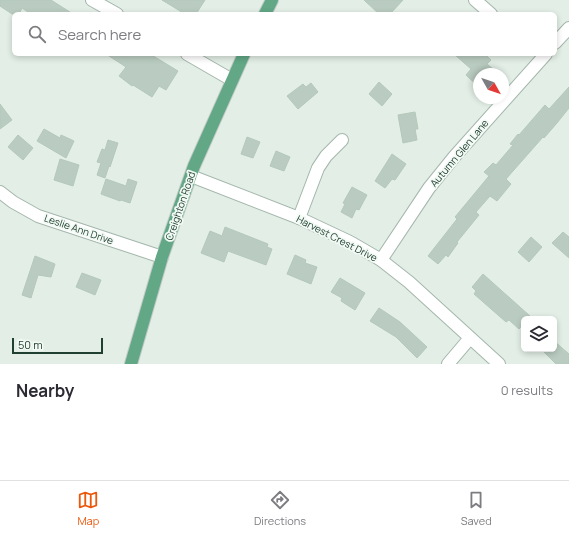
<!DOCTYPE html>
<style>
:root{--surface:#fff;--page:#f2f2f3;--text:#2b2b33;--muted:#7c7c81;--line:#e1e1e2;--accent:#ea580c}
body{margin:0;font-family:Manrope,sans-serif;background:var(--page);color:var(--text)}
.controls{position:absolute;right:12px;bottom:12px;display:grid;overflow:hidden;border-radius:6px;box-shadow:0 2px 6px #0003}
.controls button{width:36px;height:36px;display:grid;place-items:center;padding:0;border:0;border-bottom:1px solid var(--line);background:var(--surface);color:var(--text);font:20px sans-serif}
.compass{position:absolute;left:473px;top:68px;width:36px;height:36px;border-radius:50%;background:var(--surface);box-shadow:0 2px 6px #0003;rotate:130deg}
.scale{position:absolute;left:12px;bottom:10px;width:91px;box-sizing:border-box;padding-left:4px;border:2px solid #204131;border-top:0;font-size:11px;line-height:14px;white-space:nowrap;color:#204131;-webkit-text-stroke:3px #f3faf5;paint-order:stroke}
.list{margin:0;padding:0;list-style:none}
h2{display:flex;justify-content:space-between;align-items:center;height:52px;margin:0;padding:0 16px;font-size:17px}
h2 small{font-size:13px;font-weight:400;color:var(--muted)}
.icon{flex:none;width:22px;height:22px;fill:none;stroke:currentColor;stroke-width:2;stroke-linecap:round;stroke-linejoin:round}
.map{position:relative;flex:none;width:569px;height:364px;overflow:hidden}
.search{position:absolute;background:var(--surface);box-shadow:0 2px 6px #0003;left:12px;right:12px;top:12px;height:44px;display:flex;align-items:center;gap:10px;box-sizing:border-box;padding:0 14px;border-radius:6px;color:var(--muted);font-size:15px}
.sheet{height:116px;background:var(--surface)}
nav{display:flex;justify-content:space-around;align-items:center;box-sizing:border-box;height:56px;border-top:1px solid var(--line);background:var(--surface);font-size:11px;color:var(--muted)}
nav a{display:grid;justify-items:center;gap:2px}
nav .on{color:var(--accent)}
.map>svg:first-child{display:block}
</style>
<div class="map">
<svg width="569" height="364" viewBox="0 0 569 364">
<rect width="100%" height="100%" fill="#e2eee6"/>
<g fill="#baccc1" stroke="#b4c8bb">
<polygon points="0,0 51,0 73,14 31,14 22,8 19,14 12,14 0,6"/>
<polygon points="162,0 205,0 196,14 185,14"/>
<polygon points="364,0 403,0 390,14 379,14"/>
<polygon points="106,54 150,54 178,71 166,90 159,86 152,97 133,85 132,86 119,76 126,67"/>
<polygon points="454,54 485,54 491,60 487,64 499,74 479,74 479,87 466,75 471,69"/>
<polygon points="379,82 392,94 382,106 369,94"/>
<polygon points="311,83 318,92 298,109 287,96 303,84 306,87"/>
<polygon points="569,87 569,108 557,123 544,138 543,137 506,179 511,184 497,201 490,196 476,212 479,215 457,242 458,243 448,257 446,255 438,264 428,256 457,219 455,217 489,176 484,172 493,163 496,165 513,145 510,144 518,134 519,135 545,105 549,109"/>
<polygon points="0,104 12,120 0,129"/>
<polygon points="415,112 418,129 415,129 417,140 403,143 398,115"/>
<polygon points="44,129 60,138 61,135 74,141 66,158 37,141"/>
<polygon points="18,135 33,148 23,160 8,147"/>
<polygon points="247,137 260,142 253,158 241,154"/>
<polygon points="108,140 118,143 110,167 109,166 105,178 97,175 101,163 97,162 102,149 105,150"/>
<polygon points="276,151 290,157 284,171 270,166"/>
<polygon points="392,154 406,164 395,180 392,179 385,188 375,181"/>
<polygon points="60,159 79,165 73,186 54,180"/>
<polygon points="106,179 126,186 128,179 137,182 130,203 121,200 120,201 101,194"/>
<polygon points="352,187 367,195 359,210 356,209 352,218 341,212 345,204 343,203"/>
<polygon points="225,227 268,244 267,247 272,249 266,265 228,251 224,262 201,253 210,231 222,236"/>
<polygon points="563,232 569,237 569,258 552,243"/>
<polygon points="531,237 542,247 529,262 518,252"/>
<polygon points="295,255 306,260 305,263 317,267 311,284 287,274"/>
<polygon points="35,256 55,264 51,277 38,275 31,298 22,295"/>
<polygon points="82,273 101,280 95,295 76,287"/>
<polygon points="483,274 530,316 527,319 524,319 524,323 519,329 509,320 506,322 474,294 476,291 472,287"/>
<polygon points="340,278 365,293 355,310 341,301 342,298 331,292"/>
<polygon points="379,308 400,322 427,347 417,358 396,337 370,321"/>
<polygon points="554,341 569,354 569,364 556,364 541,349 554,349"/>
</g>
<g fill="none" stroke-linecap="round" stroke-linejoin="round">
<defs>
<g id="minor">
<polyline points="92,0 117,14"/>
<polyline points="475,0 491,14"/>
<polyline points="555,43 569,28"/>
<polyline points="187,54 232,80"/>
<polyline points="191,176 299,218 350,242 381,260 409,282 499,364"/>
<polyline points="0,192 13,202 38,216 162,257"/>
<polyline points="299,218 318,168 326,156 342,140"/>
<polyline points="381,260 429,188 454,157 546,54"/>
<polyline points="448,364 470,338"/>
</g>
<g id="major">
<polyline points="265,14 272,0"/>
<polyline points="131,364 162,257 194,166 244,54"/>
</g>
</defs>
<use href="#minor" stroke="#a4b7ac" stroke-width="14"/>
<use href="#major" stroke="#c1cac5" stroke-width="14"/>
<use href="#minor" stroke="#fff" stroke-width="12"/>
<use href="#major" stroke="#62a886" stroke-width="12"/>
</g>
<g text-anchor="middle" stroke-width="3.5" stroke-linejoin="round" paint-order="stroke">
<g font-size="10" fill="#204131" stroke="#f3faf5">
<text transform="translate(459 153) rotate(-50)" y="4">Autumn Glen Lane</text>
<text transform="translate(180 206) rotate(-71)" y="4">Creighton Road</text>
<text transform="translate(79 229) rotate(19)" y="4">Leslie Ann Drive</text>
<text transform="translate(337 238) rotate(27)" y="4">Harvest Crest Drive</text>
</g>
</g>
</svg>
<div class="controls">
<button><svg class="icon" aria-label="layers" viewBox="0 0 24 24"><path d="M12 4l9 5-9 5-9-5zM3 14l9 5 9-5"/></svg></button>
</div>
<svg class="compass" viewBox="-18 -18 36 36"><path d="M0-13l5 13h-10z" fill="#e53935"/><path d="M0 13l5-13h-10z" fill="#7c7c81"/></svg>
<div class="scale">50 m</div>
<div class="search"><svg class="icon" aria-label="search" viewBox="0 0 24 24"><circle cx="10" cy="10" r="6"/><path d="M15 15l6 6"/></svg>Search here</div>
</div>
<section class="sheet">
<h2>Nearby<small>0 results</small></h2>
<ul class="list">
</ul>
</section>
<nav>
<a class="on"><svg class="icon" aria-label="map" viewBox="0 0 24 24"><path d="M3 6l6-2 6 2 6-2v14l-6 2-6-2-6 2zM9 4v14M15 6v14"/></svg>Map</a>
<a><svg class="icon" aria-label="directions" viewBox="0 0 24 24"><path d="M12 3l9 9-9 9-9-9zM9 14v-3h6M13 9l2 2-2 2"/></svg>Directions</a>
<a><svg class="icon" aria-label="saved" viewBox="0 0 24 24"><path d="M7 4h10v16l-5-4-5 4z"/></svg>Saved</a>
</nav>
